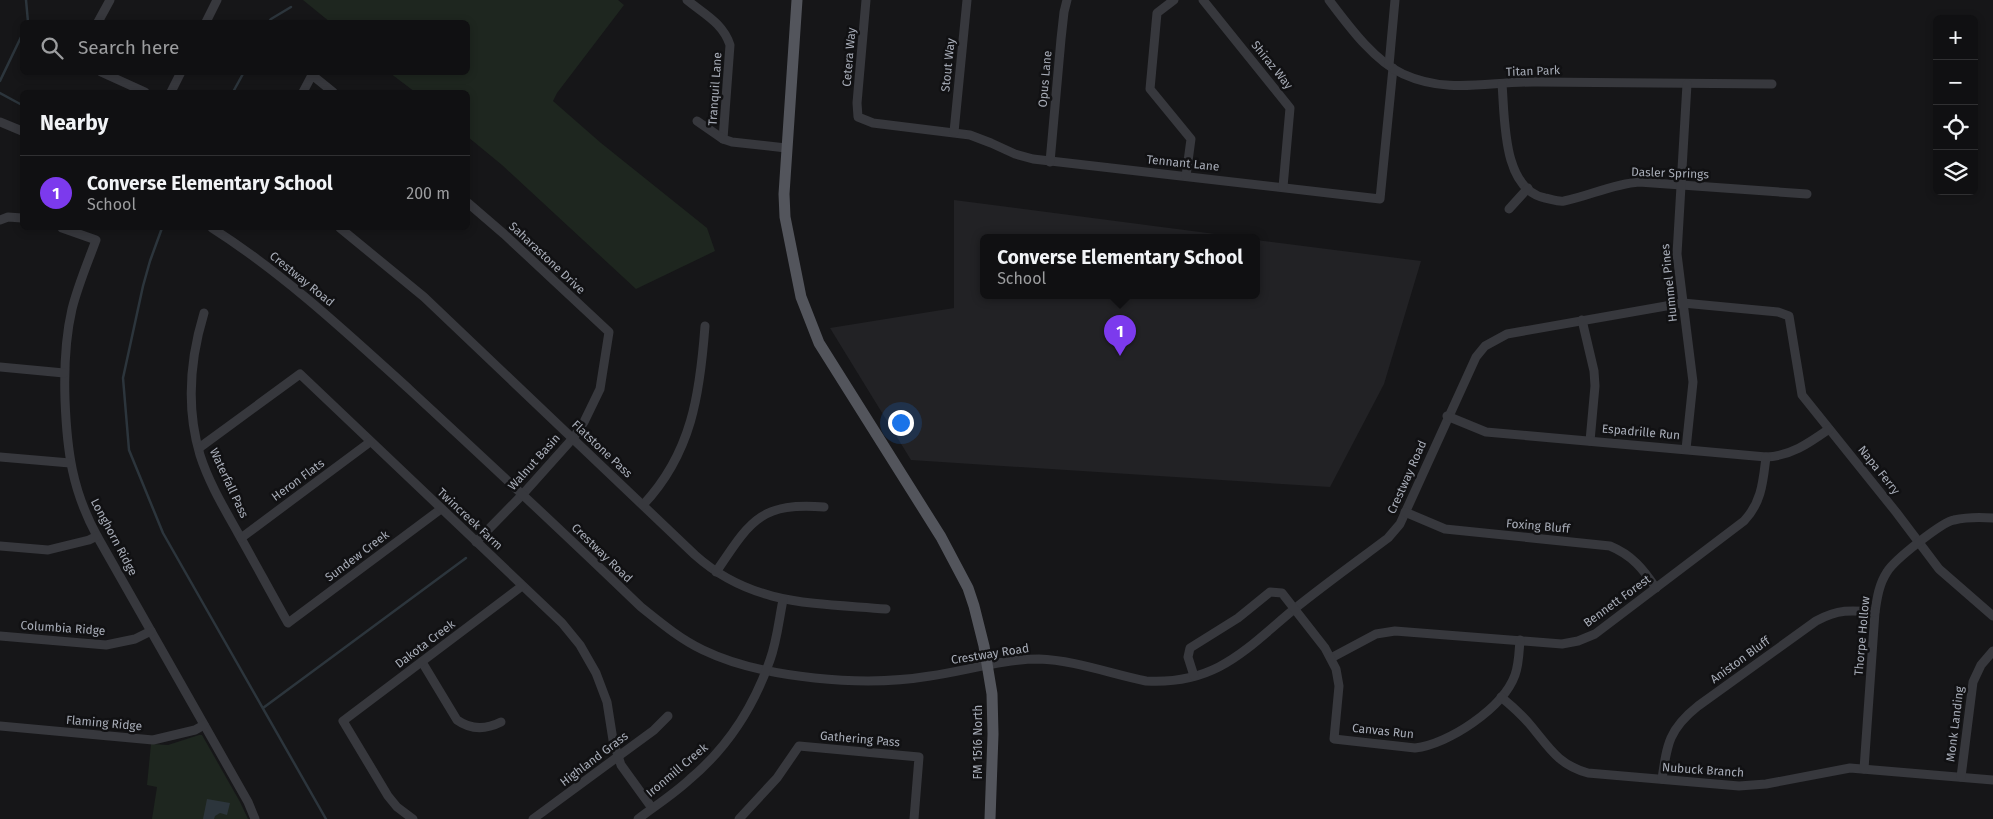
<!DOCTYPE html>
<meta charset="utf-8">
<style>
:root{--surface:#101012;--page:#19191b;--text:#f1f3f6;--muted:#9c9d9f;--line:#303032;--accent:#7c3aed}
body{margin:0;font-family:"Fira Sans",sans-serif;background:var(--page);color:var(--text)}
.controls{position:absolute;right:15px;top:15px;display:grid;overflow:hidden;border-radius:8px;box-shadow:0 2px 8px #0003}
.controls button{width:45px;height:45px;display:grid;place-items:center;padding:0;border:0;border-bottom:1px solid var(--line);background:var(--surface);color:var(--text);font:25px sans-serif}
.you{position:absolute;left:900px;top:422px;width:18px;height:18px;margin:-12px;border:4px solid #fff;border-radius:50%;background:#1a73e8;box-shadow:0 0 0 8px #1a73e833}
.badge{display:grid;place-items:center;width:32px;height:32px;border-radius:50%;background:var(--accent);color:#fff;font-size:16px;font-weight:700}
.pin{position:absolute;translate:-50% -41px;filter:drop-shadow(0 1px 2px #0008)}
.pin::after{content:'';position:absolute;top:26px;width:18px;height:15px;background:inherit;clip-path:polygon(0 0,100% 0,50% 100%)}
.popup{position:absolute;left:980px;top:234px;width:280px;height:65px;box-sizing:border-box;display:grid;place-content:center;border-radius:8px;background:var(--surface);filter:drop-shadow(0 1px 4px #0005);font-size:16px;white-space:nowrap;color:var(--muted)}
.popup b{font-size:19px;color:var(--text)}
.popup::after{content:'';position:absolute;left:50%;top:100%;margin-left:-10px;border:10px solid transparent;border-top-color:var(--surface)}
.list{margin:0;padding:0;list-style:none}
h2{display:flex;justify-content:space-between;align-items:center;height:65px;margin:0;padding:0 20px;font-size:21px}
h2 small{font-size:16px;font-weight:400;color:var(--muted)}
.list li{display:grid;grid-template-columns:32px 1fr auto;gap:15px;align-items:center;box-sizing:border-box;height:75px;padding:0 20px;border-top:1px solid var(--line)}
.list b{display:block;font-size:19px;white-space:nowrap}
.list p{margin:0;font-size:16px;white-space:nowrap;color:var(--muted)}
.list em{font-size:16px;font-style:normal;color:var(--muted)}
.icon{flex:none;width:28px;height:28px;fill:none;stroke:currentColor;stroke-width:2;stroke-linecap:round;stroke-linejoin:round}
.map{position:relative;flex:none;width:1993px;height:819px;overflow:hidden}
.search{position:absolute;background:var(--surface);box-shadow:0 2px 8px #0003;left:20px;top:20px;width:450px;height:55px;display:flex;align-items:center;gap:12px;box-sizing:border-box;padding:0 18px;border-radius:8px;color:var(--muted);font-size:19px}
.panel{position:absolute;background:var(--surface);box-shadow:0 2px 8px #0003;left:20px;top:90px;width:450px;height:140px;border-radius:8px}
.map>svg:first-child{display:block}
</style>
<div class="map">
<svg width="1993" height="819" viewBox="0 0 1993 819">
<rect width="100%" height="100%" fill="#161618"/>
<polygon fill="#222225" points="954,200 1238,237 984,237 984,295 1256,295 1256,240 1421,261 1384,384 1330,487 911,460 830,328 954,308"/>
<g fill="#1e261f">
<polygon points="303,0 618,0 624,5 557,93 553,101 601,143 707,228 715,251 636,289 502,165 468,137 468,92 415,92 390,73 468,72 468,22 330,22"/>
<polygon points="199,735 202,735 240,802 248,819 152,819 157,787 147,785 151,744 168,745"/>
</g>
<polygon fill="#2c353c" points="207,799 230,803 227,815 220,813 215,816 214,819 203,819"/>
<g fill="none" stroke-linecap="round" stroke-linejoin="round">
<g stroke="#2c353c" stroke-width="2.5">
<polyline points="26,0 28,22"/>
<polyline points="269,22 271,19 291,7"/>
<polyline points="0,81 22,35"/>
<polyline points="233,92 244,72"/>
<polyline points="0,93 22,105"/>
<polyline points="162,228 150,261 143,286 123,378 129,450 163,533 326,819"/>
<polyline points="263,708 466,558"/>
</g>
<g stroke="#37383d" stroke-width="9">
<path d="M687 0C704 14 723 23 730 45L723 139"/>
<polyline points="866,0 857,103 858,117 873,123 970,135 991,143 1015,154 1033,159 1380,199 1393,68"/>
<polyline points="1174,0 1157,13 1150,89 1191,139 1186,176"/>
<polyline points="1203,0 1290,108 1283,187"/>
<path d="M1329 0C1348 25 1374 61 1403 74 1449 95 1490 81 1537 82 1616 82 1694 84 1772 84"/>
<polyline points="98,22 110,0"/>
<polyline points="206,22 217,0"/>
<polyline points="1389,65 1395,0"/>
<polyline points="101,72 145,92"/>
<path d="M1502 84C1505 118 1502 189 1545 198 1551 199 1558 202 1564 201 1589 196 1613 184 1639 182L1807 194"/>
<polyline points="171,92 181,72"/>
<polyline points="303,92 312,75 333,92"/>
<polyline points="697,121 723,139 732,142 786,148"/>
<polyline points="0,122 22,131"/>
<polyline points="954,132 967,0"/>
<polyline points="1050,162 1061,39 1064,12 1067,0"/>
<polyline points="468,203 504,234 609,332 600,389 584,422 574,437 523,494 476,542"/>
<polyline points="1509,209 1528,188"/>
<polyline points="0,220 8,217 22,218"/>
<path d="M62 228 96 240C88 262 78 285 72 309 65 339 64 369 65 400 67 451 72 490 97 536L248 802 255 819"/>
<path d="M212 228C284 274 346 332 410 390 488 462 565 534 641 607 661 623 680 639 703 650 763 679 865 687 930 676 966 671 1003 659 1039 659 1073 660 1112 674 1146 681 1216 685 1245 650 1293 610 1324 585 1356 562 1388 538L1400 524 1476 357 1485 346 1507 334 1683 303 1778 312 1789 316 1802 395 1896 512 1939 569 1993 616"/>
<path d="M340 228 424 297 695 555C752 606 814 603 886 609"/>
<path d="M204 313C190 359 186 408 200 455 209 483 224 508 238 533 255 563 271 593 288 623L441 509"/>
<polyline points="1582,320 1594,371 1595,386 1590,441"/>
<polyline points="0,367 64,373"/>
<path d="M1447 416 1486 432 1766 457C1791 456 1809 443 1829 429"/>
<polyline points="199,448 300,374 562,623 580,645 596,673 607,702 613,740 621,765 652,808"/>
<polyline points="1686,449 1693,382 1677,254 1687,84"/>
<polyline points="0,457 70,463"/>
<path d="M643 505C692 453 700 393 705 326"/>
<path d="M1405 512 1445 529 1610 546C1632 555 1643 569 1656 588"/>
<polyline points="241,538 370,442"/>
<polyline points="0,546 48,550 89,540 97,536"/>
<path d="M716 572C750 522 759 502 824 507"/>
<polyline points="0,636 106,645 135,639 151,631"/>
<path d="M1331 658 1376 634 1395 631 1562 644 1578 641 1595 634 1744 521C1762 502 1763 481 1766 457"/>
<path d="M422 662 457 720C471 730 485 730 501 722"/>
<path d="M1194 676 1188 657 1190 648 1238 618 1270 592 1282 593 1325 648 1336 669 1339 686 1334 739 1415 748C1449 744 1503 708 1515 675 1519 664 1519 651 1520 640"/>
<path d="M1501 697C1512 706 1523 716 1532 727 1550 749 1559 765 1588 773L1739 786 1766 784 1850 768 1993 780"/>
<polyline points="0,726 153,740 195,730 204,725"/>
<path d="M1864 769 1875 612C1877 598 1879 584 1887 572 1894 560 1942 522 1954 520 1967 517 1980 517 1993 518"/>
<polyline points="1961,777 1973,682 1981,665 1993,651"/>
<path d="M1662 779C1667 744 1669 729 1698 706L1816 621C1838 609 1851 610 1875 612"/>
<polyline points="413,819 397,807 388,796 343,721 522,586"/>
<polyline points="533,819 654,730 668,716"/>
<path d="M638 819C655 806 674 794 690 779 728 747 754 706 770 660 777 641 779 619 783 600"/>
<polyline points="739,819 777,778 799,746 919,757 914,819"/>
</g>
<polyline stroke="#53555c" stroke-width="11" points="797,0 784,194 785,217 801,297 819,343 941,537 968,588 974,606 984,646 992,694 993,734 990,819"/>
</g>
<g text-anchor="middle" stroke-width="5" stroke-linejoin="round" paint-order="stroke">
<g font-size="12" fill="#a8adb8" stroke="#111113">
<text transform="translate(849 57) rotate(-85)" y="4">Cetera Way</text>
<text transform="translate(948 65) rotate(-84)" y="4">Stout Way</text>
<text transform="translate(1272 65) rotate(51)" y="4">Shiraz Way</text>
<text transform="translate(1533 71) rotate(-2)" y="4">Titan Park</text>
<text transform="translate(1045 79) rotate(-85)" y="4">Opus Lane</text>
<text transform="translate(715 89) rotate(-86)" y="4">Tranquil Lane</text>
<text transform="translate(1183 163) rotate(6)" y="4">Tennant Lane</text>
<text transform="translate(1670 173) rotate(2)" y="4">Dasler Springs</text>
<text transform="translate(547 258) rotate(43)" y="4">Saharastone Drive</text>
<text transform="translate(302 279) rotate(39)" y="4">Crestway Road</text>
<text transform="translate(1669 283) rotate(-96)" y="4">Hummel Pines</text>
<text transform="translate(1641 432) rotate(5)" y="4">Espadrille Run</text>
<text transform="translate(602 449) rotate(43)" y="4">Flatstone Pass</text>
<text transform="translate(534 462) rotate(-48)" y="4">Walnut Basin</text>
<text transform="translate(1879 470) rotate(51)" y="4">Napa Ferry</text>
<text transform="translate(1407 477) rotate(-66)" y="4">Crestway Road</text>
<text transform="translate(298 480) rotate(-36)" y="4">Heron Flats</text>
<text transform="translate(229 483) rotate(65)" y="4">Waterfall Pass</text>
<text transform="translate(470 519) rotate(43)" y="4">Twincreek Farm</text>
<text transform="translate(1538 526) rotate(5)" y="4">Foxing Bluff</text>
<text transform="translate(114 537) rotate(62)" y="4">Longhorn Ridge</text>
<text transform="translate(602 553) rotate(44)" y="4">Crestway Road</text>
<text transform="translate(357 556) rotate(-37)" y="4">Sundew Creek</text>
<text transform="translate(1617 601) rotate(-36)" y="4">Bennett Forest</text>
<text transform="translate(63 628) rotate(4)" y="4">Columbia Ridge</text>
<text transform="translate(1862 636) rotate(-85)" y="4">Thorpe Hollow</text>
<text transform="translate(425 644) rotate(-37)" y="4">Dakota Creek</text>
<text transform="translate(990 654) rotate(-9)" y="4">Crestway Road</text>
<text transform="translate(1740 660) rotate(-36)" y="4">Aniston Bluff</text>
<text transform="translate(104 723) rotate(5)" y="4">Flaming Ridge</text>
<text transform="translate(1955 724) rotate(-83)" y="4">Monk Landing</text>
<text transform="translate(1383 731) rotate(6)" y="4">Canvas Run</text>
<text transform="translate(860 739) rotate(5)" y="4">Gathering Pass</text>
<text transform="translate(978 742) rotate(-90)" y="4">FM 1516 North</text>
<text transform="translate(594 759) rotate(-37)" y="4">Highland Grass</text>
<text transform="translate(677 770) rotate(-40)" y="4">Ironmill Creek</text>
<text transform="translate(1703 770) rotate(4)" y="4">Nubuck Branch</text>
</g>
</g>
</svg>
<div class="controls">
<button>+</button>
<button>−</button>
<button><svg class="icon" aria-label="locate" viewBox="0 0 24 24"><circle cx="12" cy="12" r="6"/><path d="M12 2v4M12 18v4M2 12h4M18 12h4"/></svg></button>
<button><svg class="icon" aria-label="layers" viewBox="0 0 24 24"><path d="M12 4l9 5-9 5-9-5zM3 14l9 5 9-5"/></svg></button>
</div>
<div class="you"></div>
<div class="pin badge" style="left:1120px;top:356px">1</div>
<div class="popup"><b>Converse Elementary School</b>School</div>
<div class="search"><svg class="icon" aria-label="search" viewBox="0 0 24 24"><circle cx="10" cy="10" r="6"/><path d="M15 15l6 6"/></svg>Search here</div>
<section class="panel">
<h2>Nearby<small></small></h2>
<ul class="list">
<li><span class="badge">1</span><div><b>Converse Elementary School</b><p>School</p></div><em>200 m</em></li>
</ul>
</section>
</div>
